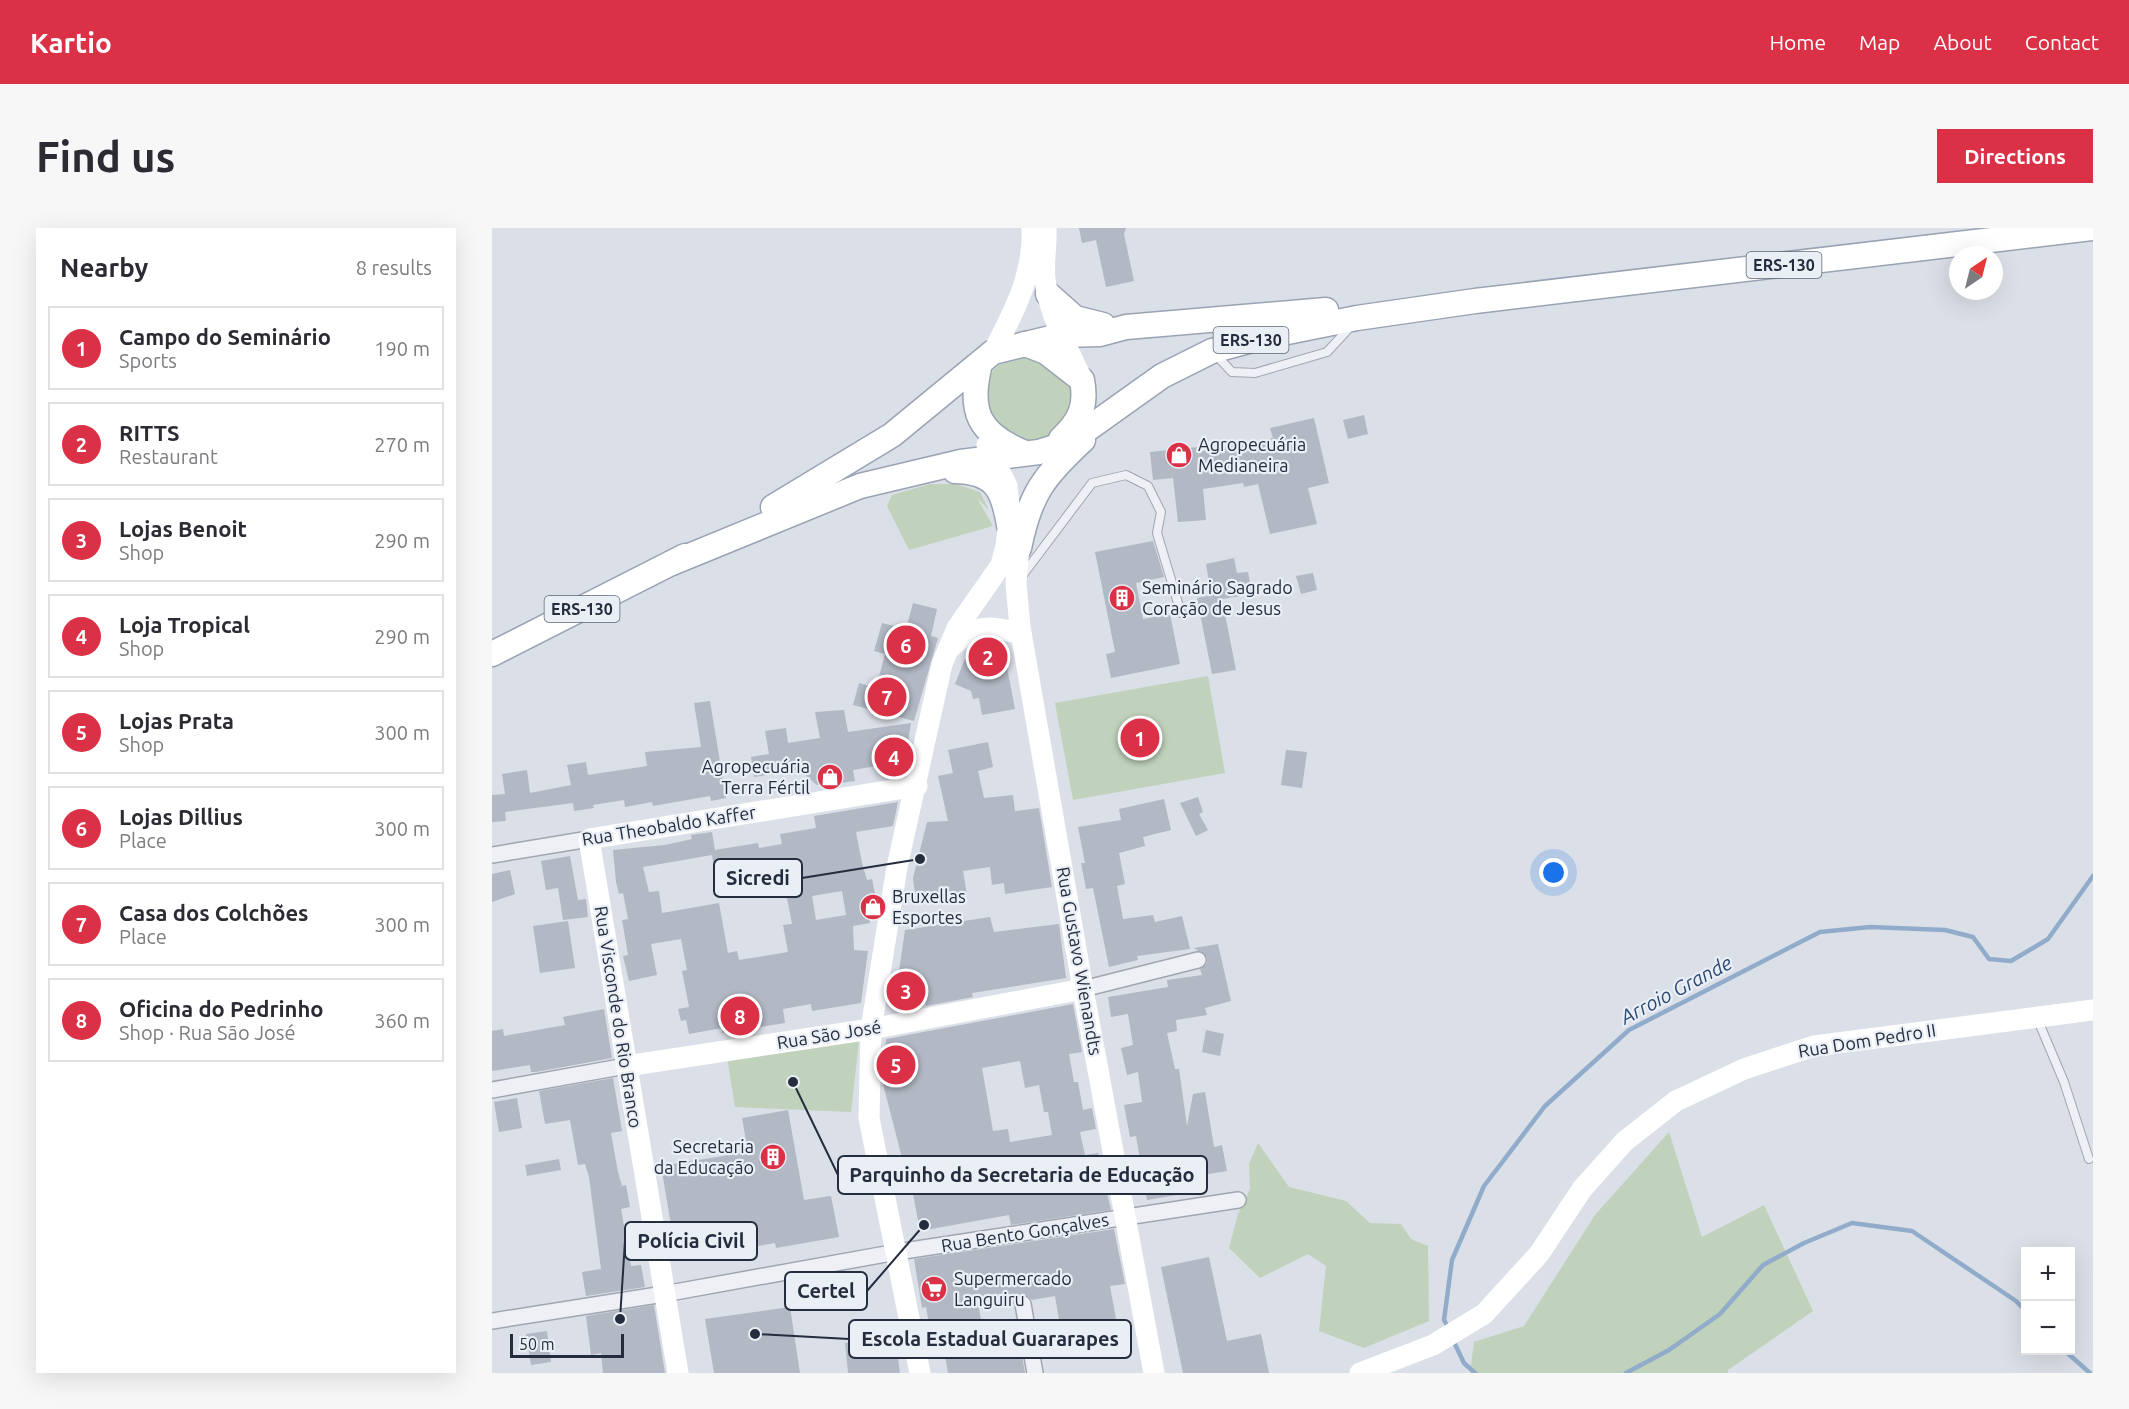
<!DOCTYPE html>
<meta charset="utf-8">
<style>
:root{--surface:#fff;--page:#f7f7f7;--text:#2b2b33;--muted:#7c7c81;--line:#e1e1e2;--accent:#db3147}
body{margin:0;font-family:Ubuntu,sans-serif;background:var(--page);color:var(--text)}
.controls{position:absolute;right:18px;bottom:18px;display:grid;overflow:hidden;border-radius:0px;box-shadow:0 6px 24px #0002}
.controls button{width:54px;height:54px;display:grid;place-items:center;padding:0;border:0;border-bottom:2px solid var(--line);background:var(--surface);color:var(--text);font:30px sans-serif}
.compass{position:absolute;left:1457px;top:18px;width:54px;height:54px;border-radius:50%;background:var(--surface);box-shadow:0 6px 24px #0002;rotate:35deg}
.scale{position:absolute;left:18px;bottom:15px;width:114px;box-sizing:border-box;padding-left:6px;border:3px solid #242d3e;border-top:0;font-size:16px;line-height:21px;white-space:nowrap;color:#242d3e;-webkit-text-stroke:4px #eaeef5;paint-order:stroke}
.you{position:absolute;left:1062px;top:645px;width:21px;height:21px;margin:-15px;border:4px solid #fff;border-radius:50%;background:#1a73e8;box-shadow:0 0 0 9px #1a73e833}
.badge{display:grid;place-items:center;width:39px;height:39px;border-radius:50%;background:var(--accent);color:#fff;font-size:20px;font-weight:700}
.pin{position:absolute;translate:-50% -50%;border:3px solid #fff;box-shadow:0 2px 6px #0006}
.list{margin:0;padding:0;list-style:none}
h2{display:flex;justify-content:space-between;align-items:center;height:78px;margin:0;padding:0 24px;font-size:26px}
h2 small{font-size:20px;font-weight:400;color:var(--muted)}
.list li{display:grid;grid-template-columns:39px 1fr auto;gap:18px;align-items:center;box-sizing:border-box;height:84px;margin:0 12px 12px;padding:0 12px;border:2px solid var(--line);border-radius:0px}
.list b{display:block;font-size:22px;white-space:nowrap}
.list p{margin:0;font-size:20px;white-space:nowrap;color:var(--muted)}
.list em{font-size:20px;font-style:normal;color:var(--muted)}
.map{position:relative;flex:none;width:1601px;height:1145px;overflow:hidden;border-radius:0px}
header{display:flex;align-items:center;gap:36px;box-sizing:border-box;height:84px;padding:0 30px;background:var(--accent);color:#fff}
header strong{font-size:28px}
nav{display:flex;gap:33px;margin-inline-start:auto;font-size:21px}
.intro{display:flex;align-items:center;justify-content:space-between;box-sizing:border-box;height:144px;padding:0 36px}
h1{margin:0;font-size:42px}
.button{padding:15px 27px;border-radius:0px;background:var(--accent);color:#fff;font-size:21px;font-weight:700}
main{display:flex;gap:36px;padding:0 36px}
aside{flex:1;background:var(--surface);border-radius:0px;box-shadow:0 6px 24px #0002}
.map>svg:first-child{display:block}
</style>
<header>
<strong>Kartio</strong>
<nav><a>Home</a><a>Map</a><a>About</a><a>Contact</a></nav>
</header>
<div class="intro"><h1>Find us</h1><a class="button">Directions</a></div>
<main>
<aside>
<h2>Nearby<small>8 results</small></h2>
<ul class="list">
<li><span class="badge">1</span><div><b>Campo do Seminário</b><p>Sports</p></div><em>190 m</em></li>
<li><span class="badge">2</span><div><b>RITTS</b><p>Restaurant</p></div><em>270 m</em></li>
<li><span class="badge">3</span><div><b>Lojas Benoit</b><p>Shop</p></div><em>290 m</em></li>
<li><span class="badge">4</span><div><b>Loja Tropical</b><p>Shop</p></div><em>290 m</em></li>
<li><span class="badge">5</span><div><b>Lojas Prata</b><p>Shop</p></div><em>300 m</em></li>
<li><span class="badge">6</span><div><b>Lojas Dillius</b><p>Place</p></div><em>300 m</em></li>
<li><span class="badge">7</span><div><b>Casa dos Colchões</b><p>Place</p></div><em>300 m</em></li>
<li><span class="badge">8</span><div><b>Oficina do Pedrinho</b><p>Shop · Rua São José</p></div><em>360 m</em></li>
</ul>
</aside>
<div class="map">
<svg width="1601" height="1145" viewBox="0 0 1601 1145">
<rect width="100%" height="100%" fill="#dbdfe7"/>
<g fill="#c0d2bb">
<path d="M537 123 582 159 574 197 567 205 538 215 518 211 493 180C496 141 499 137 537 123Z"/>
<polygon points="438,256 464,256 488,264 497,282 485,270 501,298 417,322 395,278 400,267"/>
<polygon points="716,448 733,545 581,572 563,475"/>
<polygon points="367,813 359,884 243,879 235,829"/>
<polygon points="1177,904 1210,1009 1272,977 1321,1083 1236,1142 1236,1145 978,1145 982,1114 1032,1098 1103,987"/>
<polygon points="766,915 797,959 854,973 878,995 909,996 919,1011 936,1018 937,1093 872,1120 827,1103 834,1038 816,1026 768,1050 737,1020 746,986 758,961 757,936"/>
</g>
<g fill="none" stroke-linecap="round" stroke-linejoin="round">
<g stroke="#91accb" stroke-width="4.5">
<polyline points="957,1101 952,1092 960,1032 992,958 1053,878 1137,802 1328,704 1378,699 1453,702 1481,709 1497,731 1519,733 1556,711 1601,648"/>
<polyline points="961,1112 972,1135 983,1145"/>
<polyline points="1572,1122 1598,1145"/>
<polyline points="1134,1145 1177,1122 1228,1086 1271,1037 1312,1015 1360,995 1420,1003 1524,1073 1534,1083"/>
</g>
</g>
<g fill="#b2b8c4" fill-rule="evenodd">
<polygon points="587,0 634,0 632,6 642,53 614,59 604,12 590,15"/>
<polygon points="872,187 876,206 856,211 851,192"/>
<polygon points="822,190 837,255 816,260 825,296 778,306 766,256 752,259 751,255 711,261 714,292 686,294 681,250 661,252 658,224 707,219 707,224 781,210 778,200"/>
<polygon points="661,313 672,349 644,355 651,391 678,386 688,436 619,450 614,426 623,424 603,324"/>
<polygon points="742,330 745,345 756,344 760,366 730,371 744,442 720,446 705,370 719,367 714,336"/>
<polygon points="821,345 825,362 809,366 804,348"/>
<polygon points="421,375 445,381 439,408 446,410 422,493 361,477 367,455 384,460 393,426 382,423 390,395 414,401"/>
<polygon points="512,424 523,481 490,487 487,470 481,471 479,463 463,456 473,431"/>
<polygon points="218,473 234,570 219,573 218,568 161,578 160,574 133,579 132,572 101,577 102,580 82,583 81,575 13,584 14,593 0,594 0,567 13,566 10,546 35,542 38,565 79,557 75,537 94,534 96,547 155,538 153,524 209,519 202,475"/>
<polygon points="352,482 356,504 419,495 413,533 361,542 363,553 336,557 336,555 325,557 307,542 262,549 259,529 277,526 273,503 294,500 296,515 328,510 323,484"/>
<polygon points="496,514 501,539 486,543 492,570 521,567 523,583 547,580 560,659 513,666 512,655 500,657 498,639 471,643 475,667 424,674 421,650 435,594 456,593 446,548 461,545 456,522"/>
<polygon points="794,522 815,524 810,560 789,557"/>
<polygon points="706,569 711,584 707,586 716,602 704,608 688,575"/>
<polygon points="672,571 679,602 651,609 653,618 627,625 633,656 625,658 631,691 661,687 663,694 690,688 698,721 645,728 646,732 617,739 601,660 594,661 589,635 593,635 586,599 629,592 627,581"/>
<path d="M406 574 401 598 364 604 370 635 375 652 380 651 385 675 374 677 378 695 361 698 362 722 376 723 369 775 320 783 319 776 291 781 293 795 230 805V800L197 806 194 792 189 793 186 781 197 779 190 743 195 742 189 711 159 716 165 747 137 753 131 728 136 727 130 692 136 691 131 665 127 666 124 654 121 622 173 617 200 611 199 607 220 604 223 622 266 615 267 620 290 616 288 606 324 600 322 588ZM220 627 224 654 259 649 261 660 292 654 300 696 291 697 296 724 247 732 245 723 236 725 227 675 170 685 167 663 157 664 151 639ZM350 663 354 687 324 692 320 668Z"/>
<polygon points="78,628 86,672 94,671 96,689 71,692 66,660 54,662 49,633"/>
<polygon points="18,642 23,666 0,674 0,646"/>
<polygon points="498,689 502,704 567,696 574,750 480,765 481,769 434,778 433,772 402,777 413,702"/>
<polygon points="76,693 83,740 48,745 41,698"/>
<polygon points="726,716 739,773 713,780 715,787 684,792 685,803 675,805 683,841 687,841 695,898 701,866 713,864 722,919 730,917 735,943 699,949 702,964 655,972 644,908 638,909 632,877 650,874 646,844 635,847 629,820 641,817 636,786 619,789 616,769 676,759 675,752 710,747 708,741 715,735 715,729 702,720"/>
<path d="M581 776 590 824 577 826 582 854H586L591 882 600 880 604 901 588 904 593 927 606 925 619 982 519 997 517 987 428 1003 414 929 410 930 391 856 394 811ZM528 833 533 860 547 857 552 884H556L560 907 518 914 516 901 501 903 490 840Z"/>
<polygon points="112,781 120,830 44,844 39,844 38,837 0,843 0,803 11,801 12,808 73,797 71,789"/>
<polygon points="714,802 732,806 728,828 710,824"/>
<polygon points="121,850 130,903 119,905 126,944 130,958 134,957 138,979 129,981 139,1038 149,1037 153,1059 94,1068 90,1044 109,1041 97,949 93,936 86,937 78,892 53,896 47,863"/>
<polygon points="25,870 30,900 7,904 2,874"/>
<polygon points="296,882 312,972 339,968 347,1009 284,1020 283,1015 185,1032 169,938 256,924 250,890"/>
<polygon points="67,931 69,942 35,948 33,937"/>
<polygon points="622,1001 633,1056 618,1058 627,1107 571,1116 563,1068 540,1072 530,1066 524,1069 522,1076 511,1078 510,1067 485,1071 495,1122 528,1117 533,1145 456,1145 453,1128 443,1129 434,1079 430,1080 422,1031"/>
<polygon points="717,1029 735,1113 769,1106 777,1145 691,1145 669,1039"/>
<polygon points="162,1077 173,1145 111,1145 109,1125 99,1127 94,1088"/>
<polygon points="298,1079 308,1145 222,1145 213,1091"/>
<polygon points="55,1103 59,1134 39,1137 34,1106"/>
<polygon points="403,1109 408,1145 356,1145 353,1115"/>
</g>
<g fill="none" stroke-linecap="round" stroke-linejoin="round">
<defs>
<g id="lane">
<polyline points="723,126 740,144 763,145 835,124 860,97"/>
<polyline points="530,348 600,255 634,247 656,258 669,284 665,305 689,385"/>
<polyline points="1545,790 1572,854 1597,931"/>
</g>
<g id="street">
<polyline points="0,627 97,611"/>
<polyline points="591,761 706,732"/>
<polyline points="0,862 134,838"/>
<polyline points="531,1076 543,1145"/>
<polyline points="0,1093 172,1066 405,1024 746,972"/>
</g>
<g id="primary">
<polyline points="556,66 583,90 611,97"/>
<path d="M533 116 554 124 590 152C595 178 588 193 569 211"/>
<path d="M488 136C476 183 486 206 533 225"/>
<path d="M463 243C503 244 511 261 517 297"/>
<polyline points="281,279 400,207 501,124 571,107 608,106 634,99 834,82"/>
<path d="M527 320C538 266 551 249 591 212"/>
<polyline points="180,335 368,258 469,234 547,224 576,215 670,148 720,123 771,109 865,90 983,73 1601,0"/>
<polyline points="0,426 193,328"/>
</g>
</defs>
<use href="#lane" stroke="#a0a6b1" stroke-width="10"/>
<use href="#street" stroke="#a0a6b1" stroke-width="18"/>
<use href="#primary" stroke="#99a3b4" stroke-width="27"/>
<use href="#lane" stroke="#eef0f5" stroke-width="8"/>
<use href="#street" stroke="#eef0f5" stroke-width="15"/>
<g stroke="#fff" stroke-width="21">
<path d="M554 0C555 17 551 35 553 51 557 86 575 120 590 151"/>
<path d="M501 124C522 84 542 47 540 0"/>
<polyline points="528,303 524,356 528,399 591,761 662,1145"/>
<path d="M459 419C484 396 497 397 529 406"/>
<polyline points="134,838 379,801 591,761"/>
<polyline points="186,1145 97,611 425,558"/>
<polyline points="428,1145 377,890 379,801 405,639 450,436 465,400 509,337 514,318 518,286 515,258 495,217"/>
<polyline points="868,1145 941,1117 992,1086 1047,1026 1090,961 1133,913 1184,873 1252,841 1322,818 1601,782"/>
</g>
<use href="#primary" stroke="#fff" stroke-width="24"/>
</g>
<defs>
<symbol id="shop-disc" viewBox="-11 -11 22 22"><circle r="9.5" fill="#db3147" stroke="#eaeef5"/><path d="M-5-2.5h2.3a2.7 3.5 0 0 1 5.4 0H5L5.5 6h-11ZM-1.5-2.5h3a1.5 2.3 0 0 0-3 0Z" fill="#fff"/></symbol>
<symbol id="building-disc" viewBox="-11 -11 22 22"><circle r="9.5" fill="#db3147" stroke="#eaeef5"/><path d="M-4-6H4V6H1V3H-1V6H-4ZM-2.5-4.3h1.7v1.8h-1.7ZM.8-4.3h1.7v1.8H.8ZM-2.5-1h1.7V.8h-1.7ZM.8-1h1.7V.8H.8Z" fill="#fff"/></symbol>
<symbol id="supermarket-disc" viewBox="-11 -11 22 22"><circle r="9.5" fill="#db3147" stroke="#eaeef5"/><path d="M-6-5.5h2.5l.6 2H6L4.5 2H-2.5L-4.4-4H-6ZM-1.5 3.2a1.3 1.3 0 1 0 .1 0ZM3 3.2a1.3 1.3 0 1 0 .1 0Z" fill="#fff"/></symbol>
</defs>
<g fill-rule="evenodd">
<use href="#shop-disc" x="672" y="212" width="30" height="30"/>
<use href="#building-disc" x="615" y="355" width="30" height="30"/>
<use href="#shop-disc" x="323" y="534" width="30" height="30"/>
<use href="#shop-disc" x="366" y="664" width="30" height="30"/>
<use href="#building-disc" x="266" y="914" width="30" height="30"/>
<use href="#supermarket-disc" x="427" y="1046" width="30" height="30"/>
</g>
<g text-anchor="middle" stroke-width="4.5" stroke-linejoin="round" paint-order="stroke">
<g fill="#eaeef5" stroke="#5f6775" stroke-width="1.5">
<rect x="1254.5" y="24" width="75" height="26" rx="4.5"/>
<rect x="721.5" y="99" width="75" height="26" rx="4.5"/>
<rect x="52.5" y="368" width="75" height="26" rx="4.5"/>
</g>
<g font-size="16" font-weight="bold" fill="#242d3e">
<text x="1292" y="43">ERS-130</text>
<text x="759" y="118">ERS-130</text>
<text x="90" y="387">ERS-130</text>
</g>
<g font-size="18" fill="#242d3e" stroke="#eaeef5" text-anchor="start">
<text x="706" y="223">Agropecuária<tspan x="706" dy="21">Medianeira</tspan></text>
<text x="650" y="366">Seminário Sagrado<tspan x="650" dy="21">Coração de Jesus</tspan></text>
<text x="318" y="545" text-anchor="end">Agropecuária<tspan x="318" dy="21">Terra Fértil</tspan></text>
<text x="400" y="675">Bruxellas<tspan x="400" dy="21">Esportes</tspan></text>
<text x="262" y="925" text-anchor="end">Secretaria<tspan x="262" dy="21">da Educação</tspan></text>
<text x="462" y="1057">Supermercado<tspan x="462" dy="21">Languiru</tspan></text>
</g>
<g font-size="18" fill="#242d3e" stroke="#eaeef5">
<text transform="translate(177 598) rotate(-9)" y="6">Rua Theobaldo Kaffer</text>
<text transform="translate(587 733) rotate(80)" y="6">Rua Gustavo Wienandts</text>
<text transform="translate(126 789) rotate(81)" y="6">Rua Visconde do Rio Branco</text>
<text transform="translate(337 807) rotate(-9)" y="6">Rua São José</text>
<text transform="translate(1375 813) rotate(-9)" y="6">Rua Dom Pedro II</text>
<text transform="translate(533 1005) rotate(-9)" y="6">Rua Bento Gonçalves</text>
</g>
<g font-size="20" font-style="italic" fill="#2a4a76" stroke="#eaeef5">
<text transform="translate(1184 762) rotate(-28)" y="7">Arroio Grande</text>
</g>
</g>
<path fill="none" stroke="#242d3e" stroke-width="2" d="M428 631L310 650M301 854L346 947M128 1091L133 1013M432 997L375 1063M263 1106L357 1111"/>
<g fill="#242d3e" stroke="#eaeef5" stroke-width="2">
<circle cx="428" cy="631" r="6"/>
<circle cx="301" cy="854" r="6"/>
<circle cx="128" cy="1091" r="6"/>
<circle cx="432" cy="997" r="6"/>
<circle cx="263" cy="1106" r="6"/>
</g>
<g fill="#eaeef5" stroke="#242d3e" stroke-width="2">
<rect x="222" y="631" width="88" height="38" rx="6"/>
<rect x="346" y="928" width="369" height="38" rx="6"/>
<rect x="133" y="994" width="132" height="38" rx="6"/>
<rect x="293" y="1044" width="82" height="38" rx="6"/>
<rect x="357" y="1092" width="282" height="38" rx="6"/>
</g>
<g font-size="20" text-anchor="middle" font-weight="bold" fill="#242d3e">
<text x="266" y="657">Sicredi</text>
<text x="530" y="954">Parquinho da Secretaria de Educação</text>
<text x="199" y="1020">Polícia Civil</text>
<text x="334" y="1070">Certel</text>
<text x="498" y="1118">Escola Estadual Guararapes</text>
</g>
</svg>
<div class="controls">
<button>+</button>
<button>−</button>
</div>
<svg class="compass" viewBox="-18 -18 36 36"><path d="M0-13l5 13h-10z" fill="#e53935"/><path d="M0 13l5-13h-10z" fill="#7c7c81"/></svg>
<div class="scale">50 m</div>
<div class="you"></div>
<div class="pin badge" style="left:648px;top:510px">1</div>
<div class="pin badge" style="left:496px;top:429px">2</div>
<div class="pin badge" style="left:414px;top:763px">3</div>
<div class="pin badge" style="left:402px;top:529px">4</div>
<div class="pin badge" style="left:404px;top:837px">5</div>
<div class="pin badge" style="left:414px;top:417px">6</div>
<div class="pin badge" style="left:395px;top:469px">7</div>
<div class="pin badge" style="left:248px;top:788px">8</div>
</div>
</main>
